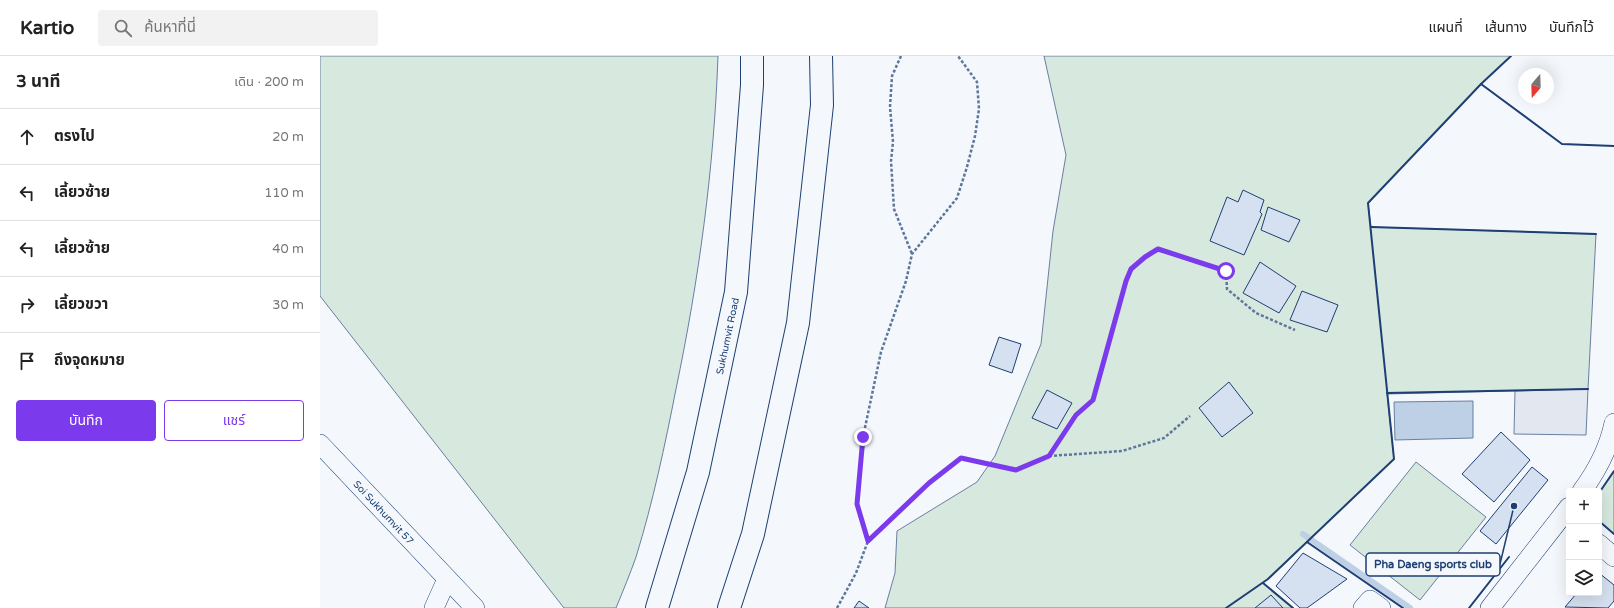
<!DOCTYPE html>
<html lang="th">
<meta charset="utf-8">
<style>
:root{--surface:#fff;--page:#f2f2f2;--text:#222;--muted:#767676;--line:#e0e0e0;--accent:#7c3aed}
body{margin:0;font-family:"Varela Round","Noto Sans Thai",sans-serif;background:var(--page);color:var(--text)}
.controls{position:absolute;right:12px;bottom:12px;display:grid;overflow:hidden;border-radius:4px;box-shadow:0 4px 16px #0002}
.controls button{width:36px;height:36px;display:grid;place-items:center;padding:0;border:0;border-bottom:1px solid var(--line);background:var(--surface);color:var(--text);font:20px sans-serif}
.compass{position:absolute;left:1198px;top:12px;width:36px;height:36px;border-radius:50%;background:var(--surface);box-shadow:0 4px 16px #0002;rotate:199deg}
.stop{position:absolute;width:12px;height:12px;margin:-9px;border:3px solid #7c3aed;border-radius:50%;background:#fff}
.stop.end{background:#7c3aed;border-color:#fff;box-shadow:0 1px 4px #0008}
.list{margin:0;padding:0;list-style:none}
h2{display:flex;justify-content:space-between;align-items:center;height:52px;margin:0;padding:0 16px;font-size:17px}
h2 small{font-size:13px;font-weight:400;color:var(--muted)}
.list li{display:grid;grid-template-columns:26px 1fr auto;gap:12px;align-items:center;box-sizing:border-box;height:56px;padding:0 16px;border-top:1px solid var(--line)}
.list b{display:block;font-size:15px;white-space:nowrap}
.list em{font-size:13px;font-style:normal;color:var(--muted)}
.actions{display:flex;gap:8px;padding:12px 16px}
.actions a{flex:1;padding:9px 0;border:1px solid var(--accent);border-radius:4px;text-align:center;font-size:14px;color:var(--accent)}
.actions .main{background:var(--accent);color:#fff}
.icon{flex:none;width:22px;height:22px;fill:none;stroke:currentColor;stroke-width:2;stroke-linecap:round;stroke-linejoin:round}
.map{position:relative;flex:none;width:1294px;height:552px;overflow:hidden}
header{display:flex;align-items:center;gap:24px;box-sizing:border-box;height:56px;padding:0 20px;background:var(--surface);border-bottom:1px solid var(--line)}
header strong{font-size:19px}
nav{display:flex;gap:22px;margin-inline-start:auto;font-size:14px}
.search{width:280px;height:36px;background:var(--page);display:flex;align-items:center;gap:10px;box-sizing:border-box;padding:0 14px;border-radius:4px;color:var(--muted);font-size:15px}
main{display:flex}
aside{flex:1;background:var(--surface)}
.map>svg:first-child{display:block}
</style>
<header>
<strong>Kartio</strong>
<div class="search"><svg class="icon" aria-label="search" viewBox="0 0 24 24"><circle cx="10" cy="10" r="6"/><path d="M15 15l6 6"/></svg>ค้นหาที่นี่</div>
<nav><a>แผนที่</a><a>เส้นทาง</a><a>บันทึกไว้</a></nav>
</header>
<main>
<aside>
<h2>3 นาที<small>เดิน · 200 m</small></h2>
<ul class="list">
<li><svg class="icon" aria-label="ahead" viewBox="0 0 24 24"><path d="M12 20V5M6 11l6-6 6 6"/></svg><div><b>ตรงไป</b></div><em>20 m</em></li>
<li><svg class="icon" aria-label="left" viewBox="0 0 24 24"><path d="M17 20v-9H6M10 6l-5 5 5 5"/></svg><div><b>เลี้ยวซ้าย</b></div><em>110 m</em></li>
<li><svg class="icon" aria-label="left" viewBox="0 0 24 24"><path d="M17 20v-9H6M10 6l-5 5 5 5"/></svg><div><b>เลี้ยวซ้าย</b></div><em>40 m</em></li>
<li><svg class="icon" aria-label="right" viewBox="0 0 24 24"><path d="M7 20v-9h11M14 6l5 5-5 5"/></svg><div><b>เลี้ยวขวา</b></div><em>30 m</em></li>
<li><svg class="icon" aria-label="arrive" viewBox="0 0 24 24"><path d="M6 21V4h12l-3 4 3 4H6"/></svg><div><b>ถึงจุดหมาย</b></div></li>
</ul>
<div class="actions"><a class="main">บันทึก</a><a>แชร์</a></div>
</aside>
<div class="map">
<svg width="1294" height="552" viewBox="0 0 1294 552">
<rect width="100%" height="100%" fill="#f4f7fb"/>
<g fill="#d7e8df" stroke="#687fa3">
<path d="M0 0H398C394 112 379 223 356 333 345 389 333 446 316 501 310 518 303 535 296 552H244L0 240Z"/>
<polygon points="724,0 1191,0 1161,28 1048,147 1051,171 1276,178 1268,333 1067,338 1074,403 943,527 973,552 565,552 575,517 577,475 657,426 675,400 721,288 733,175 746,99"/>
<polygon points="1096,406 1166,461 1100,544 1030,489"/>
<polygon points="1294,415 1294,478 1279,465 1279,437"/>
</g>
<polygon fill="#e3e8f0" stroke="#687fa3" points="1268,333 1266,379 1194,378 1195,335"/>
<polygon fill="#bed0e5" stroke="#687fa3" points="1153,345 1153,382 1075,384 1074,346"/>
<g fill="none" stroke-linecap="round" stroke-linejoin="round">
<polyline stroke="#bed0e5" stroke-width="6" points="983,478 1090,552"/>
</g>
<g fill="#d5e0f0" stroke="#1d3f73">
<polygon points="923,134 944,144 940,156 942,158 924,199 890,185 907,141 918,146"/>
<polygon points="948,151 980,164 969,186 941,174"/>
<polygon points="940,206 976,230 959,257 923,237"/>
<polygon points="982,235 1018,249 1007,276 970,264"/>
<polygon points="679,281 701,288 692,317 669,309"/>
<polygon points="909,326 933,357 902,381 879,352"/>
<polygon points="727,334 752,347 737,373 712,362"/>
<polygon points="1181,376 1210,404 1174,446 1142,418"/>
<polygon points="1212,411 1228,424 1176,488 1160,475"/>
<polygon points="983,497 1027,523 987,552 980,552 956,530"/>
<polygon points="1279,517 1294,529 1294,545 1288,552 1245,551 1257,537 1279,537"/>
<polygon points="951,539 963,552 935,552"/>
<polygon points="539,545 549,552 534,552"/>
</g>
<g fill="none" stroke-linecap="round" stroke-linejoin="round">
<defs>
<g id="minor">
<polyline points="0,388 155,552"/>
<path d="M1262 435C1276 416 1289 391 1294 367"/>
<polyline points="1279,488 1294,501"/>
<polyline points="114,552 127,523"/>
<polyline points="1043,552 1050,544 1061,552"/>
<polyline points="1170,552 1249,451"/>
</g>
<g id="trunk">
<polyline points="337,552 378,416 416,236 432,29 432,0"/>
<polyline points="409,552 433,478 478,267 502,49 501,0"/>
</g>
</defs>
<use href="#minor" stroke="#1d3f73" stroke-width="20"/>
<use href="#trunk" stroke="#1d3f73" stroke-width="24"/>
<g stroke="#5e769c" stroke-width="2.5" stroke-dasharray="3 2" stroke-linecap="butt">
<polyline points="581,0 572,20 570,51 573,86 571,105 574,153 592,198"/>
<polyline points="729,400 802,395 844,382 870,360"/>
<polyline points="548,485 537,447 543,381 561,296 586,225 592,198 637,142 647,111 655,80 659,53 657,26 638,0"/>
<path d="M517 552 536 517 548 485 609 427 641 402 696 414 729 400 755 359 773 344 806 225C814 207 822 203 839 193L906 215 907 233 936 257 975 274"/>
</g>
<use href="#minor" stroke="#f4f7fb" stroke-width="19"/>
<use href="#trunk" stroke="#f4f7fb" stroke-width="22"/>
<g stroke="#1d3f73" stroke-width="2">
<polyline points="1161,28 1242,88 1294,90"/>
<polyline points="1051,171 1276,178"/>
<polyline points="1067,337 1268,333"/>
<polyline points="1279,437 1294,415"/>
<polyline points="1279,465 1294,478"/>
<polyline points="987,486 1083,552"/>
<polyline points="943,527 973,552"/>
<polyline points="906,552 948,523 1074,403 1048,147 1161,28 1191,0"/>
<polyline points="1149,552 1189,501"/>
</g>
</g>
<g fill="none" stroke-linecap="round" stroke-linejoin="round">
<polyline stroke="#7c3aed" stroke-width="5" points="543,381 537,448 548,485 609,427 641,402 696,414 729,400 756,359 773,344 806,225 811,213 825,201 838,193 906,215"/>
</g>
<g text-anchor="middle" stroke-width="3" stroke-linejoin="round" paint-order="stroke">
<g font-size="10" fill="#1d3f73" stroke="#f4f7fb">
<text transform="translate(407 280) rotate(-78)" y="4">Sukhumvit Road</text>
<text transform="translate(64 456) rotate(47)" y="4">Soi Sukhumvit 57</text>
</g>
</g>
<path fill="none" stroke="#1d3f73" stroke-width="1.5" d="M1194 450L1180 508"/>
<circle fill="#1d3f73" stroke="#f4f7fb" stroke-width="1.5" cx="1194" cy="450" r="4"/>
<rect fill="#f4f7fb" stroke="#1d3f73" stroke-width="1.5" x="1046" y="497" width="134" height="23" rx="4"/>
<g font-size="11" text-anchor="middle" font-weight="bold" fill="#1d3f73">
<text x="1113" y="512">Pha Daeng sports club</text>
</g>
</svg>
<div class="controls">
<button>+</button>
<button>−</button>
<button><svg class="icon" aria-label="layers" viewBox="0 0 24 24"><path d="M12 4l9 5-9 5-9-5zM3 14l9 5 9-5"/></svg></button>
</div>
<svg class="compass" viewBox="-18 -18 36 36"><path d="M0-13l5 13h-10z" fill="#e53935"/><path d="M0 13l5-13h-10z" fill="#767676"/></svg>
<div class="stop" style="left:906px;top:215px"></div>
<div class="stop end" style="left:543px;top:381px"></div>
</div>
</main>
